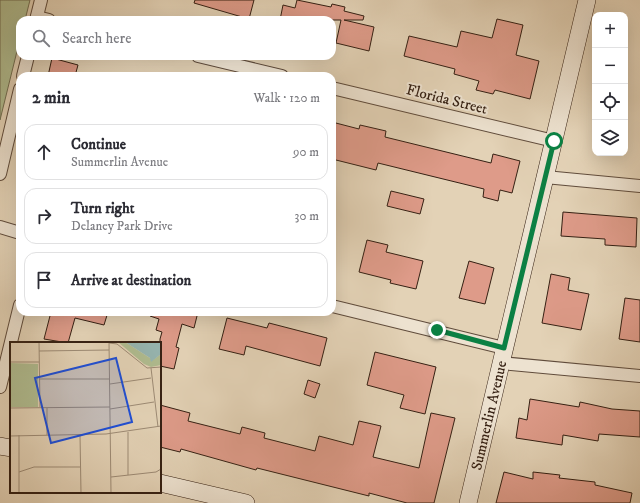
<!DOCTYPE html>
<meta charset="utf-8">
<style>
:root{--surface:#fff;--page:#f7f7f7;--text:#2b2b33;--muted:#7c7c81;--line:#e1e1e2}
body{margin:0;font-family:"IM FELL DW Pica",serif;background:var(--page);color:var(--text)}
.controls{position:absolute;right:12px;top:12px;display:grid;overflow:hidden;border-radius:8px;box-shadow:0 4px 16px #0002}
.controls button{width:36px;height:36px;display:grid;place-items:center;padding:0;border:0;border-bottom:1px solid var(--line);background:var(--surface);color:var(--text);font:20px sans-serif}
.stop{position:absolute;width:12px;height:12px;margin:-9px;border:3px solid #0b8043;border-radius:50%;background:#fff}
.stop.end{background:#0b8043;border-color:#fff;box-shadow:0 1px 4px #0008}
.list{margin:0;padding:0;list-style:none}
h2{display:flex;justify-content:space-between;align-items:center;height:52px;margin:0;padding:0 16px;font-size:17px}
h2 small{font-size:13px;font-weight:400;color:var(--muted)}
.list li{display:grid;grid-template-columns:26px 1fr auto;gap:12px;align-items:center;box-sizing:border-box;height:56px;margin:0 8px 8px;padding:0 8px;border:1px solid var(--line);border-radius:12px}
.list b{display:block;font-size:15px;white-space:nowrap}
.list p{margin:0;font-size:13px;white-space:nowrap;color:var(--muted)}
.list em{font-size:13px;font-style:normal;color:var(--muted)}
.icon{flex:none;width:22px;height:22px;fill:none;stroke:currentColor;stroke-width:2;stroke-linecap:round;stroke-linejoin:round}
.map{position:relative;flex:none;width:640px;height:503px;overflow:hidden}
.search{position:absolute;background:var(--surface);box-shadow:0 4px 16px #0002;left:16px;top:16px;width:320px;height:44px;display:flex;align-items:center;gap:10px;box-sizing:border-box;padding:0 14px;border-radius:12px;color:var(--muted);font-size:15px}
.panel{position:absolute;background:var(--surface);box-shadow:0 4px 16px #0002;left:16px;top:72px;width:320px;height:244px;border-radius:12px}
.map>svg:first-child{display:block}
</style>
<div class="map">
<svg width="640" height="503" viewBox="0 0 640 503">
<rect width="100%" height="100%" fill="#e3d2b6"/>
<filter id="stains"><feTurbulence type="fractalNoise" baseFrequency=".005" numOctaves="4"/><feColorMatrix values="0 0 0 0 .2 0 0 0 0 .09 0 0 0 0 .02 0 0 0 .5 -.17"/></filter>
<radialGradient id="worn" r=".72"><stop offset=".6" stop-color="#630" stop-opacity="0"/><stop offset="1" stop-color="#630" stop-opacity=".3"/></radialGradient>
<polygon fill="#b0bd91" stroke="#726e52" points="0,0 30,0 25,20 20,20 20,39 0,120"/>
<g fill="#de9b89" stroke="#352013">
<polygon points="195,0 254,0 249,19 194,3"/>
<polygon points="297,0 331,7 332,4 345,7 344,11 364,16 363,20 344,20 374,27 369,51 336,43 341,20 280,20 283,5 295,8"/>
<polygon points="497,19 523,25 516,55 539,61 530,99 495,90 493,94 476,90 479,81 454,74 455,69 404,56 409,36 457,47 461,31 492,38"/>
<polygon points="52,58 78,65 75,76 48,76"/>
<polygon points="332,122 359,129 360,125 386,131 385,137 491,163 493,154 520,161 512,193 500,190 498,201 483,197 484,189 378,163 376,170 332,159"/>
<polygon points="391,191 424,199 420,214 387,206"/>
<polygon points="563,212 637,218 636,247 605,245 605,239 561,236"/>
<polygon points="367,240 388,245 386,252 423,261 416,289 390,283 391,280 359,272"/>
<polygon points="469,261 494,268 485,304 459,298"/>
<polygon points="551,274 570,278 568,290 589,294 581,330 542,323"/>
<polygon points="625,298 640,300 640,342 619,339"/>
<polygon points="51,312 108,312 104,325 75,318 68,343 44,339"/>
<polygon points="150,312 198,312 194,328 182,324 176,347 179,348 174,369 160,366 160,339 162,332 156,330 159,319 150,316"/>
<polygon points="227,318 267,328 269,323 327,338 320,366 246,346 244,355 219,349"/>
<polygon points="375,352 436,367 425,414 400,408 404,395 367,385"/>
<polygon points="308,380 320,384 315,398 304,394"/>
<polygon points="530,399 579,407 580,402 612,409 640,411 640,437 599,434 598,441 563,435 562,445 516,438 519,418 527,420"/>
<polygon points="160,405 190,413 188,421 240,434 242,427 265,433 264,438 315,451 319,436 353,445 359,421 381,426 373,457 419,468 431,413 455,418 434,503 407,503 369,493 369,496 257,468 256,470 181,449 180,452 160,447"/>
<polygon points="504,472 533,479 533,472 560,475 559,478 595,482 595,485 632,493 630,503 496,503"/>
</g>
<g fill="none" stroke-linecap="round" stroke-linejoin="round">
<defs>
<g id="street">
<polyline points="37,17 49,20"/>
<polyline points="36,20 41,0"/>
<polyline points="198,56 282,76"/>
<polyline points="23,76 28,56"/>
<polyline points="332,88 554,141"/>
<polyline points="0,174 20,89"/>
<polyline points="545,177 640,186"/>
<polyline points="0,227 20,233"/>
<polyline points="332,306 504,348"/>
<polyline points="501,363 640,376"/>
<polyline points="0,387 20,305"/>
</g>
<g id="secondary">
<polyline points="0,446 11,448"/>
<polyline points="160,483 246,503"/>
<path id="s1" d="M468 503 587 0"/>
</g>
</defs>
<use href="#street" stroke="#604c3c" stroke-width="14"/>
<use href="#secondary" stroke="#352013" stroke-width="18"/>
<use href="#street" stroke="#ede2d0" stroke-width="12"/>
<use href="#secondary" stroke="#ede2d0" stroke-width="17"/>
</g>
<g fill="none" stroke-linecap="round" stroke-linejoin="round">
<polyline stroke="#0b8043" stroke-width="5" points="437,330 504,348 554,141"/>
</g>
<g text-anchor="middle" stroke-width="4" stroke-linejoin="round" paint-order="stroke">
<g font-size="15" fill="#352013" stroke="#ede2d0">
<text transform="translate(447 99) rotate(14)" y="5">Florida Street</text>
<text dy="5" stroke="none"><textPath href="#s1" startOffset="90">Summerlin Avenue</textPath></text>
</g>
</g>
<g transform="translate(10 342)">
<rect width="151" height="151" fill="#e3d2b6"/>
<path d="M108 0H115L143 18 151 12V23L141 25 134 22ZM0 21 28 22V65H0Z" fill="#b0bd91"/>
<path d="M115 0H151V12L141 20 140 16Z" fill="#96b6b2"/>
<path fill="none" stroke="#9d8b75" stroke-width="1" d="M29 0 30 65M99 0 101 151M99 1 107 2 137 26 151 25M29 9 99 8M0 20H29M141 26 148 85M30 37H100M100 42 141 36M0 66 100 65M37 66V93M100 67 144 60M118 90V133M9 93V151M70 93 71 151M0 94 96 92 151 84M9 130 24 125H70M101 135 146 130 151 127"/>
<path fill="#1d4ed8" fill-opacity="0.15" stroke="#1d4ed8" stroke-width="2" d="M106 16 122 80 41 101 25 36Z"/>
<rect width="151" height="151" fill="none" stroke="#352013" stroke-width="2"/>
</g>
<rect width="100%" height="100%" filter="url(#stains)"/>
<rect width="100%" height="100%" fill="url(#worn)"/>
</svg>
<div class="controls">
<button>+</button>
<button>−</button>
<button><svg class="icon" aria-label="locate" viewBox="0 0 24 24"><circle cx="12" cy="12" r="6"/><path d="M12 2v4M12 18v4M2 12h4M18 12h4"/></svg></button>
<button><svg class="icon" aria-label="layers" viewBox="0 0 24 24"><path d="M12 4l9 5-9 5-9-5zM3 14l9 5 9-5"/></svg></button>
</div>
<div class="stop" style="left:554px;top:141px"></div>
<div class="stop end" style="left:437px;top:330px"></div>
<div class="search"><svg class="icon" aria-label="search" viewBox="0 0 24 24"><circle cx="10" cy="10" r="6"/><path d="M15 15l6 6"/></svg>Search here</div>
<section class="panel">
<h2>2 min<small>Walk · 120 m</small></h2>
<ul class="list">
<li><svg class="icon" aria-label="ahead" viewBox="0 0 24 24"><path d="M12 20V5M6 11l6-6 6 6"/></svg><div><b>Continue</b><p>Summerlin Avenue</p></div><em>90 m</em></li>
<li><svg class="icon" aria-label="right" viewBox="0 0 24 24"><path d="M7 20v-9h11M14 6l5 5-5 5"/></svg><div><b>Turn right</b><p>Delaney Park Drive</p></div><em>30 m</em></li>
<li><svg class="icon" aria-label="arrive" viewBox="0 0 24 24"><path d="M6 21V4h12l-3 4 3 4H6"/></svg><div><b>Arrive at destination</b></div></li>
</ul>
</section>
</div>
